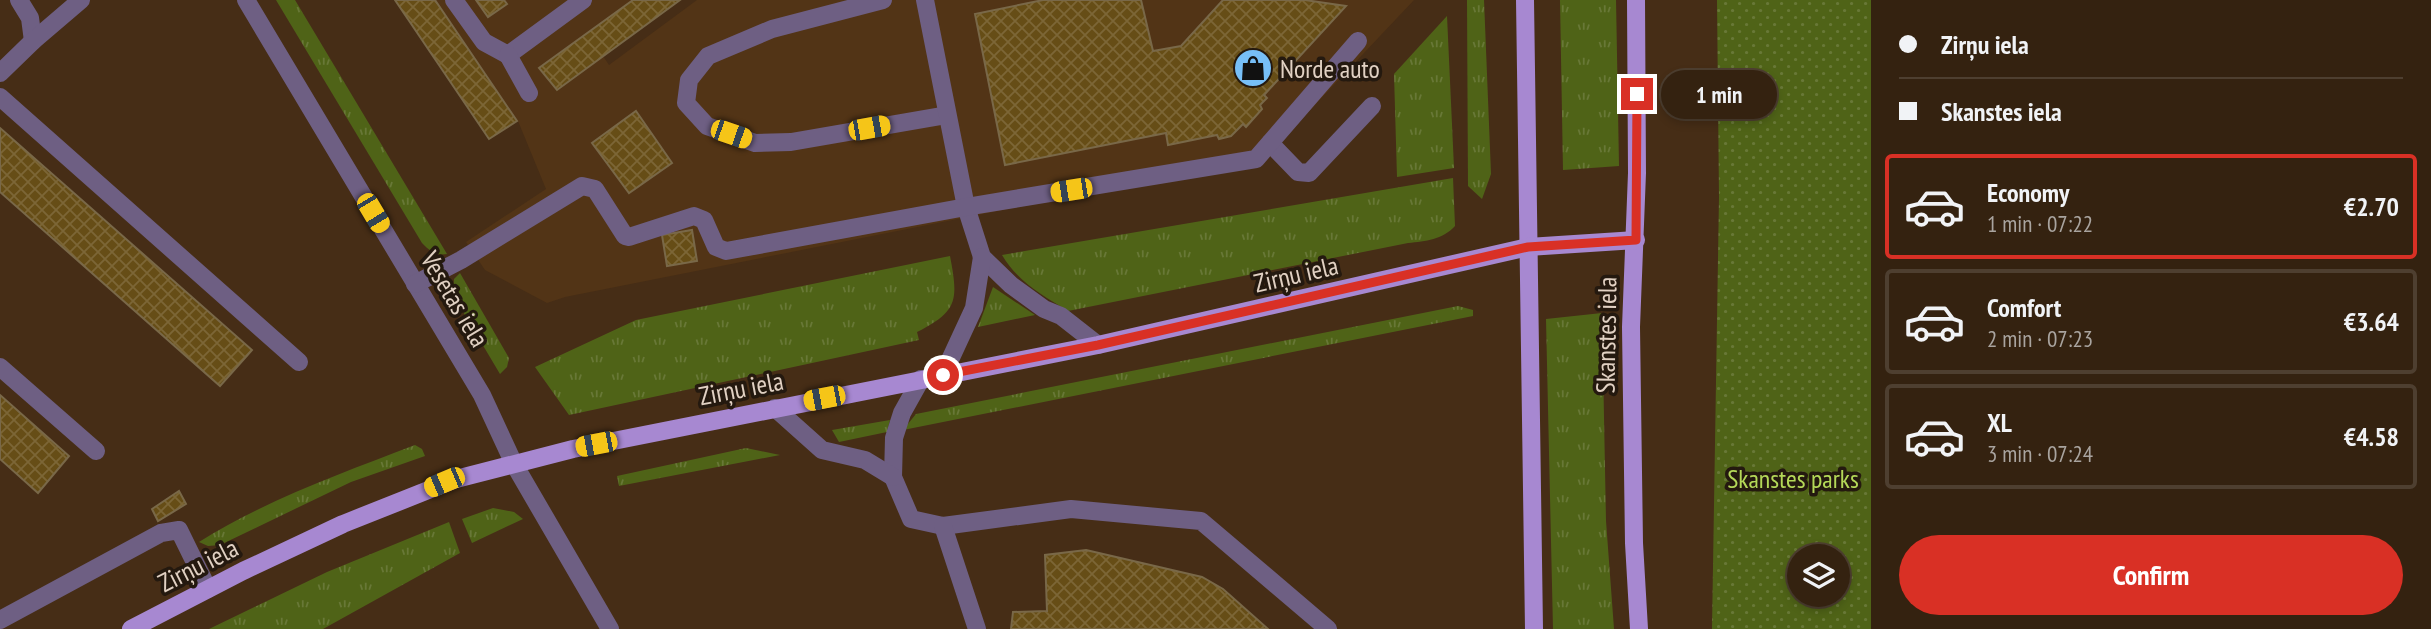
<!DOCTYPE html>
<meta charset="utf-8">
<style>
:root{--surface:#342210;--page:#3c2a19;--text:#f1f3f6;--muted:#a9a49f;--line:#4e3f30;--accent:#d93025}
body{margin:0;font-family:"PT Sans Narrow",sans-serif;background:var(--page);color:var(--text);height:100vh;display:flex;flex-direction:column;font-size:26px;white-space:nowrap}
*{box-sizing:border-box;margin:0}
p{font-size:23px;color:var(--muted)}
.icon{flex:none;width:38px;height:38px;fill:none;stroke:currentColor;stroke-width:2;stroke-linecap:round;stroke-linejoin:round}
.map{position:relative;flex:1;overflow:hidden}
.sheet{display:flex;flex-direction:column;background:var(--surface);width:560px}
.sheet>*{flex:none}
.guide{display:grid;align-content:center;height:154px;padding:0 28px;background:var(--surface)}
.tools{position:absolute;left:1787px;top:544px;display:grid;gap:14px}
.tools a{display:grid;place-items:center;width:63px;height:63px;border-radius:50%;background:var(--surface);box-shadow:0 4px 10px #0003,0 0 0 2px var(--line);font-size:35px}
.end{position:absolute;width:32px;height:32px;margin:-16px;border:9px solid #d93025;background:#fff;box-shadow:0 0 0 4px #fff}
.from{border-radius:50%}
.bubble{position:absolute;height:49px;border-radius:24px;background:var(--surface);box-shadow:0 4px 10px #0003,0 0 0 2px var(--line);font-size:23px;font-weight:700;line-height:49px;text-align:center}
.car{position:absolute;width:21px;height:42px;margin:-21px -10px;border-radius:9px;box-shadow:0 0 5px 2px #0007;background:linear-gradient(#f5c518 24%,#345 0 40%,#f5c518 0 76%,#345 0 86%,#f5c518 0)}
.guide b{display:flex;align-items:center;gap:24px;height:66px;font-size:26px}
.guide b+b{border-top:2px solid var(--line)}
.guide i{width:18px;height:18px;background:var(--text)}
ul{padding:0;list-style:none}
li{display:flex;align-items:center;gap:21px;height:105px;margin:0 14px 10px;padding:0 14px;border:4px solid var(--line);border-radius:7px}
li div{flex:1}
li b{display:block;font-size:26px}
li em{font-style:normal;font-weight:700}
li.selected{border-color:var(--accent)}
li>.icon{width:63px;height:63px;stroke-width:1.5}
.cta{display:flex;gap:14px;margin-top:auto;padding:14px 28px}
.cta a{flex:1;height:80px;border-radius:42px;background:var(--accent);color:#fff;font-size:28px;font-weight:700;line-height:80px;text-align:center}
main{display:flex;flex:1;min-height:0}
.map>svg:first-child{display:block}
.built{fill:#523416}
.grass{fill:url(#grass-tufts)}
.park{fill:url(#park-dots);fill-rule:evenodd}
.building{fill:url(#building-cross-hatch);stroke:#796848;stroke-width:2}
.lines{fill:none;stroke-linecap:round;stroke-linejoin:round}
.minor{stroke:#6e5f83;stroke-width:18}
.major{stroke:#a788d1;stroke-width:18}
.route{stroke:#d93025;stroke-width:9}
.labels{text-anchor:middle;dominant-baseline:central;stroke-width:7;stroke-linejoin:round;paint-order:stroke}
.poi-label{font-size:26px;fill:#e1d1c3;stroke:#24190f;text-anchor:start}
.street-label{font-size:26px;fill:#e1d1c3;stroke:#24190f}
.park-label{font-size:26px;fill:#b4d858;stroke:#24190f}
</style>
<main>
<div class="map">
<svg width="1871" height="629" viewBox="0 0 1871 629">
<defs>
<pattern id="grass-tufts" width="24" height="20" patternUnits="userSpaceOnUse" patternTransform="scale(1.75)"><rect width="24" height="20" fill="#4f6317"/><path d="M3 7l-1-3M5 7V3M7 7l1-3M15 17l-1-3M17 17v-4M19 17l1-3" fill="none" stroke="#687837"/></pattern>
<pattern id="park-dots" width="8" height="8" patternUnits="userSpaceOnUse" patternTransform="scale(1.75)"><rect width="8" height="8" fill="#4f6317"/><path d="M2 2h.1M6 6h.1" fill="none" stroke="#687837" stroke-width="1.8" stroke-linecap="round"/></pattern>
<pattern id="building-cross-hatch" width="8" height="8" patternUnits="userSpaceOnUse" patternTransform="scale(1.75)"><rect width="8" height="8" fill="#664d16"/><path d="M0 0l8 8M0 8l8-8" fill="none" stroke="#7c6636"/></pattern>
</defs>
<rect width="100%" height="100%" fill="#462d16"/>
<polygon class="built" points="395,0 680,0 603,56 609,65 697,0 1414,0 1261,162 1013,208 565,297 547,303 485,270 466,242 546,189 518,121"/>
<g class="grass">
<path d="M276,0H295L447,254C435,256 430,251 422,243Z"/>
<polygon points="1467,0 1484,0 1491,174 1482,199 1468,186"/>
<polygon points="1560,0 1616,0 1619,166 1563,170"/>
<polygon points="1447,16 1454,168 1397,177 1394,74"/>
<path d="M1453,178L1455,226C1442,240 1426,241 1408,243L1068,311C1042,295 1018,282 1002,255Z"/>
<path d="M950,256C958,299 959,311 917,332L919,340L569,415L535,367L636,320Z"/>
<polygon points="460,273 509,358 507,367 500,374 453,295 454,279"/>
<polygon points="993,287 1035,315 978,327"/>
<polygon points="1458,306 1473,310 1473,316 903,430 916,414"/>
<polygon points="1602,313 1606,521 1614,629 1553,629 1546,319"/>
<polygon points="890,420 887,432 839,442 832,430"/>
<path d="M415,445L422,449L425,456L351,482L220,545L208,546L199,542C266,500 342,473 415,445Z"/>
<polygon points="746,448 780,455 619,486 617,476"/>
<polygon points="493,508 514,512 523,519 472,543 462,519"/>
<polygon points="449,522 460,553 323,629 209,629 327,572"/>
</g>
<path class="park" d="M1717,0H1871V629H1712L1719,197ZM1799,556H1838V595H1799Z"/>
<g class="building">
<polygon points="395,0 435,0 517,121 489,139"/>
<polygon points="476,0 504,0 507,4 488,17"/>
<polygon points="633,0 680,0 557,90 539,68"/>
<polygon points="1043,0 1141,0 1153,51 1181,46 1223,0 1305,0 1346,6 1264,95 1267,98 1260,105 1262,109 1246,127 1243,124 1231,136 1219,139 1217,135 1168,145 1166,133 1005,165 975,14"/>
<polygon points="636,111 672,163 629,193 592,143"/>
<polygon points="0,128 252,350 220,386 0,192"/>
<polygon points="692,230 697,261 667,266 662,235"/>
<polygon points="0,395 69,456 38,493 0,459"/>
<polygon points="179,491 186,504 158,521 152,509"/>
<polygon points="1086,550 1202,577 1223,589 1268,629 1011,629 1013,612 1047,611 1045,555"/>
</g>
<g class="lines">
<g class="minor">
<polyline points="19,0 30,18 33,41"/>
<polyline points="246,0 482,395 514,464 610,629"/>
<polyline points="454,0 484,42 508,55 583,0"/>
<polyline points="883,0 772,29 708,56 689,80 686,103 707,126 755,143 791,142 947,115"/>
<polyline points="925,0 966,207 982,257 1011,285 1044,309 1061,316 1098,345"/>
<polyline points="508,55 529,93"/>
<polyline points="0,73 33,41 81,0"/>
<polyline points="0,97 299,362"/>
<polyline points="1270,143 1298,172 1309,173 1372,106"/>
<polyline points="415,284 461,260 582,186 595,189 625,236 629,237 694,216 704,220 716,247 726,251 966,207 1256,159 1358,41"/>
<polyline points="0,367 96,451"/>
<polyline points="943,375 974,308 982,257"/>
<polyline points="921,379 902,413 894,438 893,477 911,519 943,526 1071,509 1201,521 1328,629"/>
<polyline points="775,408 822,450 865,460 893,477"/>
<polyline points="943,526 977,629"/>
<polyline points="0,620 161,533 179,530 208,589"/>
</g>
<g class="major">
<polyline points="1525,0 1534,629"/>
<polyline points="1636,0 1637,173 1631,327 1634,543 1639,629"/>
<polyline points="131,629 243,571 343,524 456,479 573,449 1098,345 1528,247 1636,240"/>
</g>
</g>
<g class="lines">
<polyline class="route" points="943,375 1098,345 1528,247 1636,240 1637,94"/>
</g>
<defs>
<symbol id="shop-disc" viewBox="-11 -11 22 22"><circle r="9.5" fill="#77bff7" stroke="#24190f"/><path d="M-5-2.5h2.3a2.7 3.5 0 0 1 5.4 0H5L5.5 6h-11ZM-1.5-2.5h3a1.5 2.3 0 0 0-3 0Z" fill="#111"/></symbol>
</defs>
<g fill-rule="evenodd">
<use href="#shop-disc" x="1231" y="46" width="44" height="44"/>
</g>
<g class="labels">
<g class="poi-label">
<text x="1280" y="68">Norde auto</text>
</g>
<g class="street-label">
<text transform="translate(1296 274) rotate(-13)">Zirņu iela</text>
<text transform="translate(455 299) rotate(59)">Vesetas iela</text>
<text transform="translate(1606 335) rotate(-89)">Skanstes iela</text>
<text transform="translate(741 388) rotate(-11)">Zirņu iela</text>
<text transform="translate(198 565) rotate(-27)">Zirņu iela</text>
</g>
<g class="park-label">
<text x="1793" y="478">Skanstes parks</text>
</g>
</g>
</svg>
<div class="tools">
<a><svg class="icon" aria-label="layers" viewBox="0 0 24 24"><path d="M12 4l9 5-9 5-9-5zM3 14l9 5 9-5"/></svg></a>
</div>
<i class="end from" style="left:943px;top:375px"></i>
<i class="end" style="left:1637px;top:94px"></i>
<div class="bubble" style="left:1661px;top:70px;width:116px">1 min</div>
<i class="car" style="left:869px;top:128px;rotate:80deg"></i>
<i class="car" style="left:731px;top:134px;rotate:109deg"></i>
<i class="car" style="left:1071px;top:190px;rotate:261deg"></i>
<i class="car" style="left:373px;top:213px;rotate:149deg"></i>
<i class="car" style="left:824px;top:398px;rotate:259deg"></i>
<i class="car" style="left:596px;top:444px;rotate:259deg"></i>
<i class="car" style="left:444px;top:482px;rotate:247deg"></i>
</div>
<section class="sheet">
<div class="guide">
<b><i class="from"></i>Zirņu iela</b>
<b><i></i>Skanstes iela</b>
</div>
<ul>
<li class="selected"><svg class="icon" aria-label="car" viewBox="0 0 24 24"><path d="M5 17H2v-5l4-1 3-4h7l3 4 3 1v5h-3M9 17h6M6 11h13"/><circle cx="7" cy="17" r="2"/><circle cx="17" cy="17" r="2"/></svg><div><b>Economy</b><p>1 min · 07:22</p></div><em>€2.70</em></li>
<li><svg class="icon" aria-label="car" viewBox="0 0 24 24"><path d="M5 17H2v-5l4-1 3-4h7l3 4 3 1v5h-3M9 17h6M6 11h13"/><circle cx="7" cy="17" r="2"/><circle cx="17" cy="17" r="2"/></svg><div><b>Comfort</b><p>2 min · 07:23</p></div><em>€3.64</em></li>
<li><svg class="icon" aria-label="car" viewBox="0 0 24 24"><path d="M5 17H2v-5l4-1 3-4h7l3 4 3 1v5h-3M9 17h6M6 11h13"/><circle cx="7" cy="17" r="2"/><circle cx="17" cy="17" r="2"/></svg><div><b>XL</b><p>3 min · 07:24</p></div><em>€4.58</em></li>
</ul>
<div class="cta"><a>Confirm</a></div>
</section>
</main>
